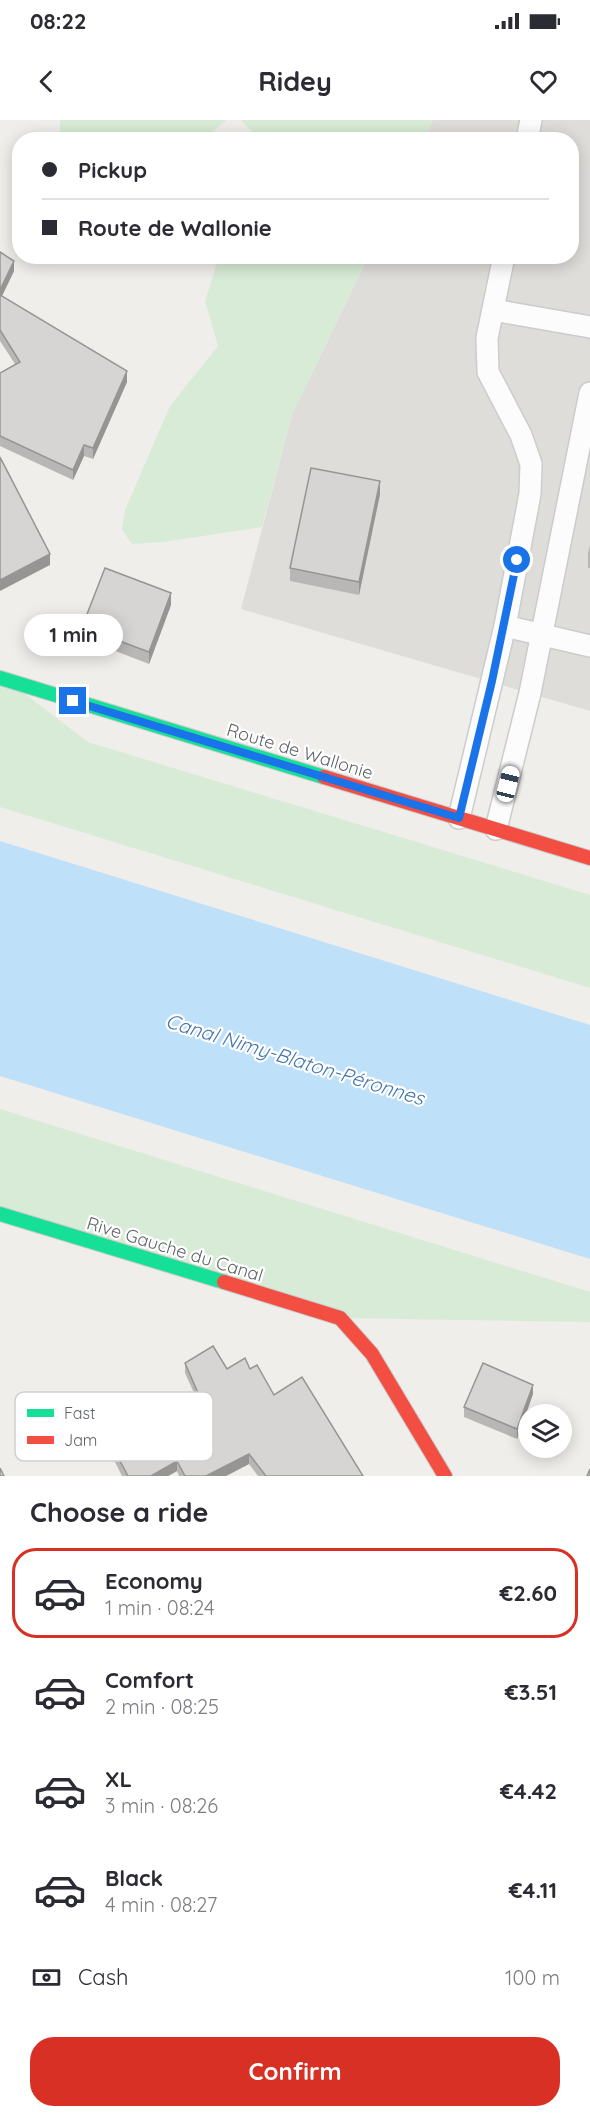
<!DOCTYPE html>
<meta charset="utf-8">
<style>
:root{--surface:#fff;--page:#f2f2f3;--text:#2b2b33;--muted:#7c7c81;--line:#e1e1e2;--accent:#d93025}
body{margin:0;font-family:Quicksand,sans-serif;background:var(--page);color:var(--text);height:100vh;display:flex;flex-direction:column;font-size:22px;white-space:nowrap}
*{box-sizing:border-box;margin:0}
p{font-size:20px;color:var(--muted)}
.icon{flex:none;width:33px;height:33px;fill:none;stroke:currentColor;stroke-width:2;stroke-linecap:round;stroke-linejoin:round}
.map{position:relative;height:1356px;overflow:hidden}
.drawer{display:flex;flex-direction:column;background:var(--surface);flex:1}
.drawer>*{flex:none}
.top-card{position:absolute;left:12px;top:12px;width:567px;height:132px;border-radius:24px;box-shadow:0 3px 15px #0003;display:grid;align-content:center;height:132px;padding:0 30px;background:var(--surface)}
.buttons{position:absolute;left:518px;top:1284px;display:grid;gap:12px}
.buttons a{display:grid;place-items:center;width:54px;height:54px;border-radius:50%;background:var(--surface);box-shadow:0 3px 15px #0003;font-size:30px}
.end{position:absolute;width:27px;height:27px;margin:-14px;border:8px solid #1a73e8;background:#fff;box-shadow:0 0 0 3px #fff}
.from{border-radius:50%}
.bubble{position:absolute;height:42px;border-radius:21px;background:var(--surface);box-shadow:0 3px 15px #0003;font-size:20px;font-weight:800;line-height:42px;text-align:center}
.car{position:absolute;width:18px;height:36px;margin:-18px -9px;border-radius:8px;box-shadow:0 0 4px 2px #0007;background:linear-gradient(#fff 24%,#345 0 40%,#fff 0 76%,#345 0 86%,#fff 0)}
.top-card b{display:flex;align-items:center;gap:21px;height:57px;font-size:22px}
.top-card b+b{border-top:2px solid var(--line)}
.top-card i{width:15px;height:15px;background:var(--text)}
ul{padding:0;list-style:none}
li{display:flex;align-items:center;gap:18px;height:90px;margin:0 12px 9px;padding:0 18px;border:3px solid transparent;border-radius:24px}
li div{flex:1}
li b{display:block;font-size:22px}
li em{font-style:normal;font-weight:800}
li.selected{border-color:var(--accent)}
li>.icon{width:54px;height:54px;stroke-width:1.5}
h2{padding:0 30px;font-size:27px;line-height:72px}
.pay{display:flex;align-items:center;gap:15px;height:66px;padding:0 30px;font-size:22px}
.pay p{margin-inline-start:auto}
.cta{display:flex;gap:12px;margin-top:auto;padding:12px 30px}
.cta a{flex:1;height:69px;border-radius:24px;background:var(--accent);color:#fff;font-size:24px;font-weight:800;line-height:69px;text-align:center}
.status{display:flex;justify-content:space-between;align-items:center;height:42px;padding:0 30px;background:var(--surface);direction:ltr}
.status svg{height:16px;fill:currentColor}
header{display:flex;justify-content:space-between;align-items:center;height:78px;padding:0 30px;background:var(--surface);font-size:27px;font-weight:800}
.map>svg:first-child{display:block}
.industrial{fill:#dfddda}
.green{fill:#d8ebd6}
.water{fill:#bfe0f9}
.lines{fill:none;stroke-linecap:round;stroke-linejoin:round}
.lane-casing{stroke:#cbcccc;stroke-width:24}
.fast-casing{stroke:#cacacb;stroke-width:16}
.jam-casing{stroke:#cacacb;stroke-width:16}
.lane{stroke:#fdfcfc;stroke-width:21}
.fast{stroke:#16e098;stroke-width:14}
.jam{stroke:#f24e42;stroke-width:14}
.wall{fill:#b8b7b5}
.shaded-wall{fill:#969594}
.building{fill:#d6d5d3;stroke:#969594;stroke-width:1.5}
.route{stroke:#1a73e8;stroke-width:8}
.labels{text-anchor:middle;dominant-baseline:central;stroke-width:4.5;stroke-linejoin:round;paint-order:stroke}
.street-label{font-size:18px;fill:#5f6368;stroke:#fff}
.water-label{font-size:20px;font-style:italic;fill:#4174aa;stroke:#fff}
.key{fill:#fff;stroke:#cfd0d2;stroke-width:1.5}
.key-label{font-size:16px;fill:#5f6368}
</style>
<div class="status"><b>08:22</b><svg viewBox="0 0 49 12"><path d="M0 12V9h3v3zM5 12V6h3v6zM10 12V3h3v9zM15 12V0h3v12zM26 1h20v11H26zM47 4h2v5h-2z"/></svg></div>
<header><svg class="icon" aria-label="back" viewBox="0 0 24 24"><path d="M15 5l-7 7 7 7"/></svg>Ridey<svg class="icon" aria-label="heart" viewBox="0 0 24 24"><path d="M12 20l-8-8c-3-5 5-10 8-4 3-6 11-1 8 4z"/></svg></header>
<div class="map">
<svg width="590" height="1356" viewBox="0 0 590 1356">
<rect width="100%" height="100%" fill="#efeeea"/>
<polygon class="industrial" points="433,0 590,0 590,591 241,489 292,295 368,137 572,136 572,20 424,19"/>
<g class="green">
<polygon points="60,0 226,0 205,19 60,20"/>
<polygon points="241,0 433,0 424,19 260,20"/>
<polygon points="219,137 368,137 292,295 262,407 163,422 132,424 122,410 125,390 170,286 218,226 205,181"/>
<polygon points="0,558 8,561 88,622 590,775 590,868 0,687"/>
<polygon points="0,989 590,1172 590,1202 340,1198 0,1094"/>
</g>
<polygon class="water" points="0,721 590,905 590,1139 0,956"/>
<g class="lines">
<defs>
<g id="lane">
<polyline points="527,20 531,0"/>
<polyline points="493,190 590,207"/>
<polyline points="505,506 590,526"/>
<polyline points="459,698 505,506 530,374 531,344 521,315 488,252 487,218 504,136"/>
<polyline points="496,709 530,573 590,273"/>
</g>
<g id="fast">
<polyline points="0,558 324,657"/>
<polyline points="0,1094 224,1162"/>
</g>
<g id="jam">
<polyline points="324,657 590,738"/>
<polyline points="224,1162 340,1198 372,1234 445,1356"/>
</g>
</defs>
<use href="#lane" class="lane-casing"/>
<use href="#fast" class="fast-casing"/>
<use href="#jam" class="jam-casing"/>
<use href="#lane" class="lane"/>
<use href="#fast" class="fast"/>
<use href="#jam" class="jam"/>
</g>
<g class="wall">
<polygon points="0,132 14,151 2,176 127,262 93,339 84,336 73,360 0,326 0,253 15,244 0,221"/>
<polygon points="380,374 359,475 290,461 290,448"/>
<polygon points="590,425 590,448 588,448 588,433"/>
<polygon points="171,485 149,544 82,518 82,507"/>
<polygon points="185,1243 227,1249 250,1249 274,1275 363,1356 258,1356 249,1344 226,1356 179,1356 177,1351 168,1356 122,1356 109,1330 109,1320 195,1275 185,1253"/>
<polygon points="533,1274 517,1319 464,1297 464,1287"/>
</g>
<g class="shaded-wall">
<polygon points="14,141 14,151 0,180 0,170"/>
<polygon points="127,251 127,262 93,339 93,328"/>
<polygon points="84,325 84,336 73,360 73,350"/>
<polygon points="380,361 380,374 359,475 359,462"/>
<polygon points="50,434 50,445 0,471 0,460"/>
<polygon points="171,473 171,485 149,544 149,532"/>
<polygon points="533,1265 533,1274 517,1319 517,1309"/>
<polygon points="249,1334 249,1344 226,1356 206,1356"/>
<polygon points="177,1341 177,1351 168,1356 151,1356"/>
</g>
<g class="building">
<polygon points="0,132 14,141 0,170"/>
<polygon points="0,175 127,251 93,328 84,325 73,350 0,316 0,253 20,242 0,210"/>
<polygon points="0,337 50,434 0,460"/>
<polygon points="311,348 380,361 359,462 290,448"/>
<polygon points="105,448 171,473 149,532 82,507"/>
<polygon points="213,1226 227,1249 245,1238 250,1249 257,1245 274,1275 302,1257 363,1356 266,1356 249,1334 206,1356 185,1356 177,1341 151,1356 128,1356 109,1320 198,1273 185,1243"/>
<polygon points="483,1243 533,1265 517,1309 464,1287"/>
<polygon points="0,1348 4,1356 0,1356"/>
<polygon points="590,1349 590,1356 587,1356"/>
</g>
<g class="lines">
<polyline class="route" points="73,581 459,698 492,561 517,440"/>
</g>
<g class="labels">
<g class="street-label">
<text transform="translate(300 631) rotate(17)">Route de Wallonie</text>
<text transform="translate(175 1129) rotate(17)">Rive Gauche du Canal</text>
</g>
<g class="water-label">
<text transform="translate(295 939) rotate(17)">Canal Nimy-Blaton-Péronnes</text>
</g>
</g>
<rect x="15" y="1272" width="198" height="69" rx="9" class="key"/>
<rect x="27" y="1289" width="27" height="8" fill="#16e098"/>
<rect x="27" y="1316" width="27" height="8" fill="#f24e42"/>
<g class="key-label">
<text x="64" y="1299">Fast</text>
<text x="64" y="1326">Jam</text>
</g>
</svg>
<div class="buttons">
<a><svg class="icon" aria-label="layers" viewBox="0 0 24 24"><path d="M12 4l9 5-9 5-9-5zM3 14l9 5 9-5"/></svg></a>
</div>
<i class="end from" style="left:517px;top:440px"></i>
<i class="end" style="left:73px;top:581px"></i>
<div class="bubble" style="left:24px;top:494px;width:99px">1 min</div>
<i class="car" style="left:508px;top:664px;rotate:14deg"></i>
<div class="top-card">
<b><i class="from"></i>Pickup</b>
<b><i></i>Route de Wallonie</b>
</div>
</div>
<section class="drawer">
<h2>Choose a ride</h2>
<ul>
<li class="selected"><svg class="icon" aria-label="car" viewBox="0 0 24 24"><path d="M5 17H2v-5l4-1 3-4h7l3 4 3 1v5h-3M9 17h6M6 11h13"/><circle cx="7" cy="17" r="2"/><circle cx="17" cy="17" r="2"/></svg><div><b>Economy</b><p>1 min · 08:24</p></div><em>€2.60</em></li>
<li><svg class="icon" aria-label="car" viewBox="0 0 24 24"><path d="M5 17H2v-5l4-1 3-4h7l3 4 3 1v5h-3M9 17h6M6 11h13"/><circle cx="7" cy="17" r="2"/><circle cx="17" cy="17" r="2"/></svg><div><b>Comfort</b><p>2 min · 08:25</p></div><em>€3.51</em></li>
<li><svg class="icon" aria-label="car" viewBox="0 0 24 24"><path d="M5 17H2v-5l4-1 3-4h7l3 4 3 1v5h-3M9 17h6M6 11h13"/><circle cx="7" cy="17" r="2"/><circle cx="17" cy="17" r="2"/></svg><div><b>XL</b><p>3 min · 08:26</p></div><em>€4.42</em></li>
<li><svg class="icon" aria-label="car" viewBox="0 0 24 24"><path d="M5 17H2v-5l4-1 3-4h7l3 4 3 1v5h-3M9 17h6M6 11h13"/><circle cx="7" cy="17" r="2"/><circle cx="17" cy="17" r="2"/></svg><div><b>Black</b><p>4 min · 08:27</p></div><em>€4.11</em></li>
</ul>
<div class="pay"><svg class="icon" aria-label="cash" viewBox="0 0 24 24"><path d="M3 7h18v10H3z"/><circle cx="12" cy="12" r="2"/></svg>Cash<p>100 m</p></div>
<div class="cta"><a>Confirm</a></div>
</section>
